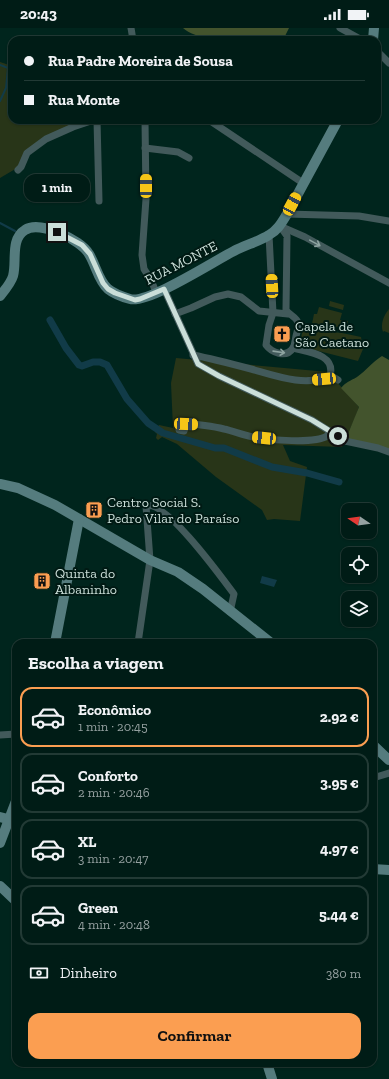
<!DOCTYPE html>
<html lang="pt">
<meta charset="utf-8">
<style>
:root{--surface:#001c16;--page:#0a251f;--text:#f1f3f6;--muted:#95a1a1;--line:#223a35;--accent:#fb9e51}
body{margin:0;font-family:"Zilla Slab",serif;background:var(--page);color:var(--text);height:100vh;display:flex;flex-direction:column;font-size:15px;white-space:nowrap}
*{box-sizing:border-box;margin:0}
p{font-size:13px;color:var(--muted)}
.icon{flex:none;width:22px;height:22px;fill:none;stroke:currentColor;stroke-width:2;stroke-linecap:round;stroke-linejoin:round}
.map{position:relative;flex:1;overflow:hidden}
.details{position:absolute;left:12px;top:611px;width:365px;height:428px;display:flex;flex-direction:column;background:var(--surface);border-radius:12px;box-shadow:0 1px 3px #0004,0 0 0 1px var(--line)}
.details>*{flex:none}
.top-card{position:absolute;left:8px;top:8px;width:373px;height:88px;border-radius:12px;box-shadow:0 1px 3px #0004,0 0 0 1px var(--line);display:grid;align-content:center;height:88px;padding:0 16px;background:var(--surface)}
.needle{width:26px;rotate:283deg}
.fabs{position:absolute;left:341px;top:475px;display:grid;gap:8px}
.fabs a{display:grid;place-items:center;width:36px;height:36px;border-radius:8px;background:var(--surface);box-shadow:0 1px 3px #0004,0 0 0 1px var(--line);font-size:20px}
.end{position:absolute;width:18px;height:18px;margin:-9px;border:5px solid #cbdfd9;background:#111;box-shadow:0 0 0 2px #111}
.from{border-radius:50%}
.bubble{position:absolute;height:28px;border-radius:12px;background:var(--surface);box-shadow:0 1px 3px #0004,0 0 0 1px var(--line);font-size:13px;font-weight:700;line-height:28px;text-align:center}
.car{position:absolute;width:12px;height:24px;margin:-12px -6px;border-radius:5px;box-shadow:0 0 3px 1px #0007;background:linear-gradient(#f5c518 24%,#345 0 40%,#f5c518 0 76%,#345 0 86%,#f5c518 0)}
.top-card b{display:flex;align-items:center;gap:14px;height:38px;font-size:15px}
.top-card b+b{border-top:1px solid var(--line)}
.top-card i{width:10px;height:10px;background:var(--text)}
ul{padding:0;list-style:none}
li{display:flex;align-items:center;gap:12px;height:60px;margin:0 8px 6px;padding:0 8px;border:2px solid var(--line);border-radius:12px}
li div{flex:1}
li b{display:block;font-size:15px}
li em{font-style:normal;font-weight:700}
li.on{border-color:var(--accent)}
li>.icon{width:36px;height:36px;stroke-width:1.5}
h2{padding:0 16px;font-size:18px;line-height:48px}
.pay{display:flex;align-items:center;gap:10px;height:44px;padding:0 16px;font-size:15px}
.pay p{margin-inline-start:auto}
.primary-button{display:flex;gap:8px;margin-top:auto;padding:8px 16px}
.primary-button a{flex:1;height:46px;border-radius:12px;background:var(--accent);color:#111;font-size:16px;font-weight:700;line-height:46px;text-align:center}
.status{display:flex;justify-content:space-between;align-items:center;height:28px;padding:0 20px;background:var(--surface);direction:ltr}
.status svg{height:11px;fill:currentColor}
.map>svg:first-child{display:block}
.green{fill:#283518}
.forest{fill:#43542d}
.water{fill:#113b48}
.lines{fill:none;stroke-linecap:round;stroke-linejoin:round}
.stream{stroke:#113b48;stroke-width:2}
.canal{stroke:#113b48;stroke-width:7}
.street{stroke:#425a5b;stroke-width:7}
.secondary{stroke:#557c7e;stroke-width:10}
.oneway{stroke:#8da3a0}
.route{stroke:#cbdfd9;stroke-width:5}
.labels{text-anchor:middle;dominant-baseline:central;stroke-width:4;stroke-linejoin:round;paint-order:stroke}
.street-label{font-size:14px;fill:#cbdfd9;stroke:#001a14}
.poi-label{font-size:14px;fill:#cbdfd9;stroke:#001a14;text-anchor:start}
</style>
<div class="status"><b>20:43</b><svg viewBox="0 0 49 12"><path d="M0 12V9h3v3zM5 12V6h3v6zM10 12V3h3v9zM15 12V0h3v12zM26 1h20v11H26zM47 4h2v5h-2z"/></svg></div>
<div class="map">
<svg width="389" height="1051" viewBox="0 0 389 1051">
<rect width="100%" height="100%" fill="#00251d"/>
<g class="green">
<polygon points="0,34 12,38 12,92 86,92 37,114 17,140 0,150"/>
<polygon points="330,273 344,277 343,282 329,278"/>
<polygon points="319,279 342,285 340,292 348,293 346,301 340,299 321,300 304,297 304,296 312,296 314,286 317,286"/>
<path d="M389,281V305L384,303L383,304C380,296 384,287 389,281Z"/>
<polygon points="303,301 342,305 361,309 363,321 358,333 299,318"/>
<polygon points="176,330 328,344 359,379 355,390 342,419 283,417 290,433 307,439 300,493 274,491 267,492 262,482 216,449 177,416 162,409 158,412 156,410 157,406 155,404 159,397 173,400 171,355"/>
</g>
<g class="forest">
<path d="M183,0H289L283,12C256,12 204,18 183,0Z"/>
<path d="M382,328L389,332V424L345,413L359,379L341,360C346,354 350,353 357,349C366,343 372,334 382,328Z"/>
</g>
<polygon class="water" points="262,548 277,552 274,559 260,555"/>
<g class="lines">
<g class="stream">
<polyline points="0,37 8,40 6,60 0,73"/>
<polyline points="0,195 15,203"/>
</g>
<polyline class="canal" points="50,292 66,320 79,337 82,338 93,334 100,334 107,337 127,371 148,395 163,405 215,420 224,420 272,439 307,445 339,454"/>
<g class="street">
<polyline points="131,0 133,12"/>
<polyline points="340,0 362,12"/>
<polyline points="377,23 389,35"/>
<polyline points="97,92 99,173"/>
<polyline points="145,92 146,171 142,227 144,241 151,252 156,264"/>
<polyline points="209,92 303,155"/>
<polyline points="145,120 178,124 189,130"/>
<polyline points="18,142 21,139 27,125 46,111 73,99 94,92"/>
<polyline points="287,186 359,188 389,193"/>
<polyline points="282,199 305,209 389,255"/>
<path d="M269,207L273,285L269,297L266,317C271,324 286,331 293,320C295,317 295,312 296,308C297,304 299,299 298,295C297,289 289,287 286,282L287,208L280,198"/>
<polyline points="164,261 198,336 219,348 312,392 345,413 378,420 389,424"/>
<polyline points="175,286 191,280 215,269 228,266 241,269 259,283 288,286"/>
<path d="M193,327C213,331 232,336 251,341C276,348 305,359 330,348C336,326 308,324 293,320"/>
<polyline points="330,347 338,352"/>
<path d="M186,396L184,403L179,402L178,395C194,396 209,397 224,401C234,403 244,408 254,409C269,412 315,416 327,408C327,408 330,403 331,403"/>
<path d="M138,615L150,532L146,478C165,471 222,550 234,566L230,584"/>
<polyline points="0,707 16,706"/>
<polyline points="373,750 389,745"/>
</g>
<g class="secondary">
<polyline points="373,12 374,0"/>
<path d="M0,268C5,262 11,255 13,248C17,234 10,211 25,202C40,192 81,212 89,226C96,237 98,252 108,261C113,265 123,269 130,271C148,276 214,233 234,223C245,217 258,214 269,207C278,202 282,194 287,186L338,92"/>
<polyline points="0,456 18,460 55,477 150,532 178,544 203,561 271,615"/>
<polyline points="55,615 79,491"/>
<polyline points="373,717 389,732"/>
<polyline points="0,789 16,793"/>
<polyline points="0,815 16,773"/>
<polyline points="373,841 389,842"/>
<polyline points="0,858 16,873"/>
<polyline points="267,1035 272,1051"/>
</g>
</g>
<defs><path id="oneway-shaft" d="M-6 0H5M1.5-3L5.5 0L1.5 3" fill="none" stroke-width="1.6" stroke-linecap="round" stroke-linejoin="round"/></defs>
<g class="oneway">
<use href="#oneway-shaft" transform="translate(315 215) rotate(29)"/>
<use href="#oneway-shaft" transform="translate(279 324) rotate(8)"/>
</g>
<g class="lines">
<polyline class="route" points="57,204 82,217 90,226 103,255 108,261 115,265 135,272 140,271 164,261 198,336 219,348 312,392 338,408"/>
</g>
<defs>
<symbol id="church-square" viewBox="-11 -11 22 22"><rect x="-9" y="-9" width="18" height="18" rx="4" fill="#fb9e51" stroke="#001a14"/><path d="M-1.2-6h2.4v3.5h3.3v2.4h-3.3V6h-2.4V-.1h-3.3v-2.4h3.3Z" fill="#111"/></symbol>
<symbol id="building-square" viewBox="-11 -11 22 22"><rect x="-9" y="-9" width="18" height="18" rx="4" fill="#fb9e51" stroke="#001a14"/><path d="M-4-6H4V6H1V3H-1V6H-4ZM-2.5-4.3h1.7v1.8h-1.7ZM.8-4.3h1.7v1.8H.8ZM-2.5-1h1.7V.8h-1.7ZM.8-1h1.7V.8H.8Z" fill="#111"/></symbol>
</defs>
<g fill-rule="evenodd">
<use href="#church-square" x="272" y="296" width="20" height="20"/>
<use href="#building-square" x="84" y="472" width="20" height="20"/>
<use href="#building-square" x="32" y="543" width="20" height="20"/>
</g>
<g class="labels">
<g class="street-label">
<text transform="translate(181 235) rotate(-27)">RUA MONTE</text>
</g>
<g class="poi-label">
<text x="295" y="298">Capela de<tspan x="295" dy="16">São Caetano</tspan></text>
<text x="107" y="474">Centro Social S.<tspan x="107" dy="16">Pedro Vilar do Paraíso</tspan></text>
<text x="55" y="545">Quinta do<tspan x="55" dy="16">Albaninho</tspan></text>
</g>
</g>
</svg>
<div class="fabs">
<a><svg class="needle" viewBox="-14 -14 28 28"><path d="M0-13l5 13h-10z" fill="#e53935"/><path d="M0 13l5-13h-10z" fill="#95a1a1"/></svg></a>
<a><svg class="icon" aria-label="locate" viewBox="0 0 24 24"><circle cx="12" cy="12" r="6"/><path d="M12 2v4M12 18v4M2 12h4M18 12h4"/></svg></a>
<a><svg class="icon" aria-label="layers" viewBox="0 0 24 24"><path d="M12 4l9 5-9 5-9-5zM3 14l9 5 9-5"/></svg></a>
</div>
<i class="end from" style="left:338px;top:408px"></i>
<i class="end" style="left:57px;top:204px"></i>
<div class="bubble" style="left:24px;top:146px;width:66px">1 min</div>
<i class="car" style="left:146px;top:158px;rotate:0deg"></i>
<i class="car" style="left:292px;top:176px;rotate:28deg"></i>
<i class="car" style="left:272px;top:258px;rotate:357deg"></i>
<i class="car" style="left:324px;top:351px;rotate:265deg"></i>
<i class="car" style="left:186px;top:396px;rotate:93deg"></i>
<i class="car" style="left:264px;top:410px;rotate:276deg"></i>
<div class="top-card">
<b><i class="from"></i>Rua Padre Moreira de Sousa</b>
<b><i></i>Rua Monte</b>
</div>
<section class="details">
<h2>Escolha a viagem</h2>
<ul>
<li class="on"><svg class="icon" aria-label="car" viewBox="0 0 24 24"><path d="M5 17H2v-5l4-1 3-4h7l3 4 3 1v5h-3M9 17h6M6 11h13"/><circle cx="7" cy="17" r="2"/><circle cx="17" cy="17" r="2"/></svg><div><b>Econômico</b><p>1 min · 20:45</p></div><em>2.92 €</em></li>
<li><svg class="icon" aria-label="car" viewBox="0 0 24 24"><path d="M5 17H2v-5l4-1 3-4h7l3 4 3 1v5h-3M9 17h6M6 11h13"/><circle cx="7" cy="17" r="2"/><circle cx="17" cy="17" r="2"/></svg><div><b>Conforto</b><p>2 min · 20:46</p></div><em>3.95 €</em></li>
<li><svg class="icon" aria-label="car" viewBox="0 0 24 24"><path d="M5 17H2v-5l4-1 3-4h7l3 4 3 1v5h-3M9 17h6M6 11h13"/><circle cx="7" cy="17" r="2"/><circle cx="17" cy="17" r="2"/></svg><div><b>XL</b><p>3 min · 20:47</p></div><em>4.97 €</em></li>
<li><svg class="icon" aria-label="car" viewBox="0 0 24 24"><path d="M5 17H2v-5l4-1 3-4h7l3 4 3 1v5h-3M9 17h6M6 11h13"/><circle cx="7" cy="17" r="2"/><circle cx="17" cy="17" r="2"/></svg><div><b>Green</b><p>4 min · 20:48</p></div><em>5.44 €</em></li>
</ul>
<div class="pay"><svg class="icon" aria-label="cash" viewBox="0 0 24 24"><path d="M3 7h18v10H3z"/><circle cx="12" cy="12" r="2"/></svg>Dinheiro<p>380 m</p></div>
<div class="primary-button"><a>Confirmar</a></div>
</section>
</div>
